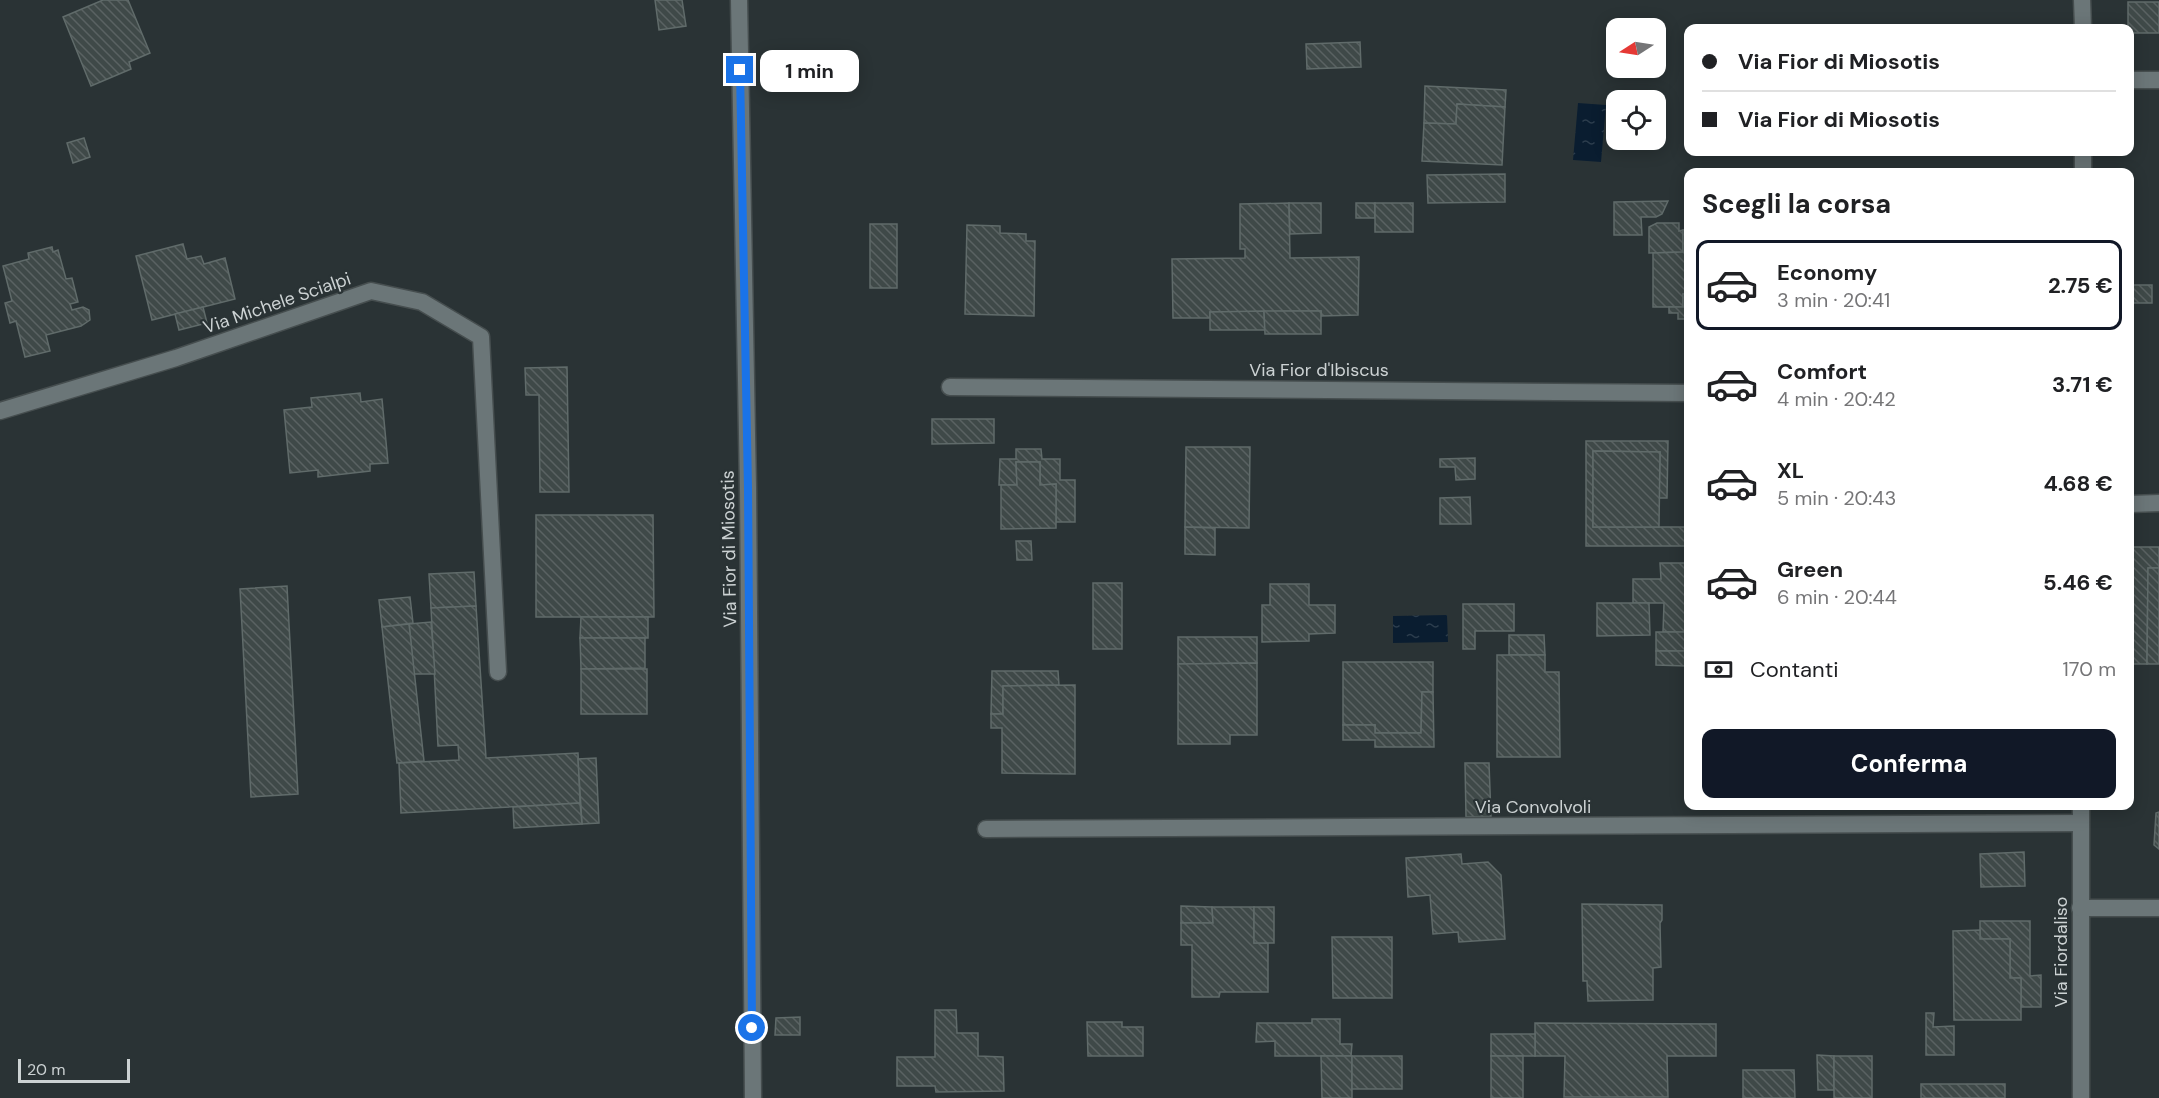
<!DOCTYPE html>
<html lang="it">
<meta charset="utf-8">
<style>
:root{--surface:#fff;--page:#f6f6f6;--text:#202124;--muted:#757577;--line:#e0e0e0;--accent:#111827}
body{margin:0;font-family:"DM Sans",sans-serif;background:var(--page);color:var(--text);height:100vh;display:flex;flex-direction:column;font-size:22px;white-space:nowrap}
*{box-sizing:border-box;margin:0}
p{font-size:20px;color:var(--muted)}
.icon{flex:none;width:33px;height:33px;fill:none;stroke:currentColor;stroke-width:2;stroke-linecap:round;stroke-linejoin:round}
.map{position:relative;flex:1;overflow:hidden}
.sheet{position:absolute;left:1684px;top:168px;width:450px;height:642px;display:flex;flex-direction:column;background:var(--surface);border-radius:12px;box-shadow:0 3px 15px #0003}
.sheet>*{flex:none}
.top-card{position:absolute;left:1684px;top:24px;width:450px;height:132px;border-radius:12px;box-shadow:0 3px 15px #0003;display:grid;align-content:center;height:132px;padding:0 18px;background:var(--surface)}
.needle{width:39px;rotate:258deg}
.tools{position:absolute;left:1606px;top:18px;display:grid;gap:12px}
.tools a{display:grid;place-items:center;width:60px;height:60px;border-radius:12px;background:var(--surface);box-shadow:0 3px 15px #0003;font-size:30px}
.scale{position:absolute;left:18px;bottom:15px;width:112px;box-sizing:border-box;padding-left:6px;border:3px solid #ccd2d3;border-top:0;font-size:16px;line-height:21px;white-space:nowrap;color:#ccd2d3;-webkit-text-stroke:4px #2a3335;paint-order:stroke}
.end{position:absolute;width:27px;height:27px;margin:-14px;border:8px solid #1a73e8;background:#fff;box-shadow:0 0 0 3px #fff}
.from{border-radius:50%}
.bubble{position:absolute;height:42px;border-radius:12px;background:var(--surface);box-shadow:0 3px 15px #0003;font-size:20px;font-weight:700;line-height:42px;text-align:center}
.top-card b{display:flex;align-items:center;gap:21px;height:57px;font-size:22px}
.top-card b+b{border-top:2px solid var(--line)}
.top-card i{width:15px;height:15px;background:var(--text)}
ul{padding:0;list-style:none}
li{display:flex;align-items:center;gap:18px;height:90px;margin:0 12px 9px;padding:0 6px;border:3px solid transparent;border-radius:12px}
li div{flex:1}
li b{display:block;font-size:22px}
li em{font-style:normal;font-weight:700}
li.on{border-color:var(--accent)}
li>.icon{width:54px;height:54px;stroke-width:1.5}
h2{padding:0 18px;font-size:27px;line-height:72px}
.pay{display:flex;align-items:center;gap:15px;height:66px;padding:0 18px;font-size:22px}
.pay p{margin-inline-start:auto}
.action{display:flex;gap:12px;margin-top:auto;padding:12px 18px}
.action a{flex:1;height:69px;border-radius:12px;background:var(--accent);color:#fff;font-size:24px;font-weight:700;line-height:69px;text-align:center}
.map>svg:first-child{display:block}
.water{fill:url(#water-ripples)}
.building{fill:url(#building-back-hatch);stroke:#606b6a;stroke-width:1.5}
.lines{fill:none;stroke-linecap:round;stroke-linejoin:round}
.minor-casing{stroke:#464e4f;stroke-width:19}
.minor{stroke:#6b7678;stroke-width:16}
.route{stroke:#1a73e8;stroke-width:8}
.labels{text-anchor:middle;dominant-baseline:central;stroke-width:4.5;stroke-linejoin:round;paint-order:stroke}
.street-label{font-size:18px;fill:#ccd2d3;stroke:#2a3335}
</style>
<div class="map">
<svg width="2159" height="1098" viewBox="0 0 2159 1098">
<defs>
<pattern id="water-ripples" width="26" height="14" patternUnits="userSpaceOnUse" patternTransform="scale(1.5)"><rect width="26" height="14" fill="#0a1d30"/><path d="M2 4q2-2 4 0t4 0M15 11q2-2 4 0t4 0" fill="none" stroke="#2c3d4d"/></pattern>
<pattern id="building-back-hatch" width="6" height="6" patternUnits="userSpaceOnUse" patternTransform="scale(1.5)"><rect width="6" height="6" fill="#3f4948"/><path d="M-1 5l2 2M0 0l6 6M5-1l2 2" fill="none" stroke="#5a6262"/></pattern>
</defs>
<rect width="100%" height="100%" fill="#2a3335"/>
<g class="water">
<polygon points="1578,103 1606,105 1601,162 1573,160"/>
<polygon points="1447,615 1448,642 1393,643 1393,616"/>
</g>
<g class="building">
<polygon points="103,0 128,0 150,53 129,62 131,69 91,86 63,17"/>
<polygon points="655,0 682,0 686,26 659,30"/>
<polygon points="2128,2 2159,2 2159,33 2130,33 2130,28 2128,28"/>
<polygon points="1360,42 1361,67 1307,69 1306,44"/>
<polygon points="1425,86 1506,90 1505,107 1457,104 1456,124 1424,123"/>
<polygon points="1457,104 1505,107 1502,165 1422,161 1424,123 1456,124"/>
<polygon points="1615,128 1617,128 1617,140 1643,140 1643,145 1616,147"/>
<polygon points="84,138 90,157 73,163 67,143"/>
<polygon points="1505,174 1505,202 1428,203 1427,175"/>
<polygon points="1668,201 1662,214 1656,217 1641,217 1642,235 1614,235 1614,202"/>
<polygon points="1289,203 1290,258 1359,257 1358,315 1321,316 1321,311 1210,312 1210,318 1173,318 1172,259 1245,258 1245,249 1240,249 1240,204"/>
<polygon points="1289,203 1321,203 1321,233 1290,234"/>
<rect x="1356" y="203" width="19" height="15"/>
<rect x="1375" y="203" width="38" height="29"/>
<polygon points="1657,223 1679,223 1679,231 1683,230 1683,252 1649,253 1649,227"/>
<rect x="870" y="224" width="27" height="64"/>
<polygon points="967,225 1000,226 1000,233 1026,234 1026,241 1035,241 1034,316 965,314"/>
<polygon points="1683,230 1689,230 1689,294 1683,294 1683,307 1653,307 1653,253 1683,252"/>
<polygon points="183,244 187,259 201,256 204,264 225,258 235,299 152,320 136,256"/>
<polygon points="52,247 53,252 58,250 66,279 72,278 78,302 70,304 72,310 83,307 89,310 90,320 81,326 46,335 50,351 25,357 16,321 10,323 5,303 12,301 3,266 29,259 28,253"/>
<polygon points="2130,285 2152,285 2152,303 2132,303 2132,327 2130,327"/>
<polygon points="1683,294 1689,294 1689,319 1678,319 1678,313 1669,313 1669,307 1683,307"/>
<polygon points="203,307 207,323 179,330 175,314"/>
<polygon points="1264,311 1265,330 1210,330 1210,312"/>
<polygon points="1264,311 1321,311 1321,334 1265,334"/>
<polygon points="567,367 569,492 540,492 539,395 526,395 525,368"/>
<polygon points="360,393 361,402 382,399 388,463 370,464 370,471 318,477 318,470 290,473 284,410 312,407 311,398"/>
<polygon points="932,419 994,419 994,443 932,444"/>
<polygon points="1586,441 1668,441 1667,498 1659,498 1660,452 1593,451 1593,527 1687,527 1687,546 1586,546"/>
<polygon points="1186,447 1250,447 1249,528 1185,527"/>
<polygon points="1016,449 1041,449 1042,459 1060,459 1060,480 1075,480 1075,522 1056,522 1056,484 1040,485 1040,462 1016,462 1017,485 999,485 1000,459 1016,459"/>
<polygon points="1593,451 1660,452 1659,527 1593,527"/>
<polygon points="1475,458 1475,479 1456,480 1455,467 1440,467 1440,459"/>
<polygon points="1016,462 1040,462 1040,485 1056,484 1056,528 1001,529 1001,485 1017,485"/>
<polygon points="1470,497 1471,524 1440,524 1440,498"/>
<polygon points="536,515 653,515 654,617 536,617"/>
<polygon points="1185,527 1215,528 1215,555 1185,554"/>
<polygon points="1016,541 1031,541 1032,560 1017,560"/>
<polygon points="2132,547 2159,547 2159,568 2148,568 2147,664 2130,664"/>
<polygon points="1660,563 1687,563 1686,632 1663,632 1664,603 1633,603 1633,579 1661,579"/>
<polygon points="2148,568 2159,568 2159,664 2147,664"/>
<polygon points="474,572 476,606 431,608 429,574"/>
<rect x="1093" y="583" width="29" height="66"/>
<polygon points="1270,584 1309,584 1309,605 1335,605 1335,633 1309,634 1309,641 1262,642 1262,605 1270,605"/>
<polygon points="287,586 298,794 251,797 240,589"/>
<polygon points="410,597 413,623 382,627 379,600"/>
<polygon points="1597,603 1649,603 1650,635 1597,636"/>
<polygon points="1463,604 1514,604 1514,631 1475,631 1475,649 1463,649"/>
<polygon points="476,606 486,758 578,753 580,803 401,813 399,763 459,760 458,745 438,746 431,608"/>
<polygon points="581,617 648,617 648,638 580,638"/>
<polygon points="431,622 435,674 414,674 409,624"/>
<polygon points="409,624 424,761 397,763 382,627"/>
<polygon points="1656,632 1686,632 1687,651 1656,651"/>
<polygon points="1509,635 1544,635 1545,655 1509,655"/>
<polygon points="1178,637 1257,637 1257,663 1178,664"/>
<polygon points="580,638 645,638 645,668 581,669"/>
<polygon points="1656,651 1687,651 1686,666 1656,665"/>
<polygon points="1497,655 1545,655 1545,672 1559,672 1560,757 1497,757"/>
<polygon points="1343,662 1433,662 1433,692 1422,692 1421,733 1375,733 1375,725 1343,725"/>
<polygon points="1257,663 1257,735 1230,735 1230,744 1178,744 1178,664"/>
<rect x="581" y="669" width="66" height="45"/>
<polygon points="992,671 1058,671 1059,685 1003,686 1003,714 991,714"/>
<polygon points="1075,685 1075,774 1002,773 1002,728 991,728 991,714 1003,714 1003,686"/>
<polygon points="1422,692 1433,692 1434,747 1375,747 1375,740 1343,740 1343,725 1375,725 1375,733 1421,733"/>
<polygon points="596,758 599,823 582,824 578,759"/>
<polygon points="1465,763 1489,763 1491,817 1466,817"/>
<polygon points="580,803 582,824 514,828 513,807"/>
<polygon points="2159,812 2159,849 2154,845 2156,813"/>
<polygon points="2024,852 2025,886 1981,887 1980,854"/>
<polygon points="1461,854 1462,864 1488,862 1501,875 1505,939 1459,942 1458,932 1433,934 1430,895 1408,897 1406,858"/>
<polygon points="1582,904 1662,905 1662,920 1660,923 1661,967 1653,968 1653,1000 1588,1001 1587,981 1583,981"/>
<polygon points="1181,906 1212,907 1213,923 1181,923"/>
<polygon points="1212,907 1254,907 1254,943 1268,943 1268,992 1220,992 1219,997 1192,997 1192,945 1181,945 1181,923 1213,923"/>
<rect x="1254" y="907" width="20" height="36"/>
<polygon points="1980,921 2030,921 2030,976 2041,975 2041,1007 2021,1007 2021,978 2010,978 2010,939 1980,939"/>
<polygon points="1980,930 1980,939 2010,939 2010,978 2021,978 2021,1020 1954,1020 1953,931"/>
<polygon points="1332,937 1392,937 1392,998 1333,998"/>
<polygon points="935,1010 956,1010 957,1033 978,1033 978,1056 1003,1057 1004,1091 936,1092 935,1086 897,1086 897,1057 935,1057"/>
<polygon points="1926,1013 1934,1013 1933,1027 1954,1026 1954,1055 1926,1055"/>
<polygon points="800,1017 800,1035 775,1035 776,1018"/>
<polygon points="1312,1019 1340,1019 1340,1044 1352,1044 1351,1056 1275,1056 1275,1041 1256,1042 1257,1023 1312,1023"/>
<polygon points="1087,1022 1122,1022 1122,1027 1143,1027 1143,1056 1088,1056"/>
<polygon points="1535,1023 1716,1024 1716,1056 1667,1056 1668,1097 1564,1097 1565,1056 1535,1056"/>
<rect x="1491" y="1034" width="44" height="22"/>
<polygon points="1817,1055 1834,1056 1834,1090 1818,1090"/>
<polygon points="1321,1056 1352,1056 1352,1098 1322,1098"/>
<rect x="1352" y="1056" width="50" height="33"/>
<rect x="1491" y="1056" width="32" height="42"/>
<rect x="1834" y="1056" width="38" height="42"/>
<polygon points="1743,1070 1794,1070 1795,1098 1743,1098"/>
<rect x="1921" y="1084" width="84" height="14"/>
</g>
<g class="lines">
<defs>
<g id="minor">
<polyline points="739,0 748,488 753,1098"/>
<polyline points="2082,0 2083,28"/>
<polyline points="2130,80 2159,80"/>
<polyline points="2083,172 2083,152"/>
<polyline points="950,387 1689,393"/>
<polyline points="0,411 176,358 371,291 422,302 481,337 498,672"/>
<polyline points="2130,504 2159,503"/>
<polyline points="2081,806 2081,1098"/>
<polyline points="986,829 2080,823"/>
<polyline points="2080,908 2159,908"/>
</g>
</defs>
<use href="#minor" class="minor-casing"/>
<use href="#minor" class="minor"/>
</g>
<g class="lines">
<polyline class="route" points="740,70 748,488 752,1028"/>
</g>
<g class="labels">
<g class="street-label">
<text transform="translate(277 303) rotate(-19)">Via Michele Scialpi</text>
<text x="1319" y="370">Via Fior d'Ibiscus</text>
<text transform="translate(729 549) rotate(-91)">Via Fior di Miosotis</text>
<text x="1533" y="807">Via Convolvoli</text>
<text transform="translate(2061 952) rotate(-90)">Via Fiordaliso</text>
</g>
</g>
</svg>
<div class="tools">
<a><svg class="needle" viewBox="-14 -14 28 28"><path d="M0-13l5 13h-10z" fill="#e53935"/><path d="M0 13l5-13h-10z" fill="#757577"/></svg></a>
<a><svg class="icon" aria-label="locate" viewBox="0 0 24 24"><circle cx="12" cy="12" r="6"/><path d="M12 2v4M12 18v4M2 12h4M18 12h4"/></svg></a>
</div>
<div class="scale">20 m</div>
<i class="end from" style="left:752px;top:1028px"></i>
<i class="end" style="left:740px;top:70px"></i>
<div class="bubble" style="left:760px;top:50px;width:99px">1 min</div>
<div class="top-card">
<b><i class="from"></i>Via Fior di Miosotis</b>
<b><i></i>Via Fior di Miosotis</b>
</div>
<section class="sheet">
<h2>Scegli la corsa</h2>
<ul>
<li class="on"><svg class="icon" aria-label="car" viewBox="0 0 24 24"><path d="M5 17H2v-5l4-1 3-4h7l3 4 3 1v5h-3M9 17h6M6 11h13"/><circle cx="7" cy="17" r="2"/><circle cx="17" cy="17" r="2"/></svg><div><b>Economy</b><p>3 min · 20:41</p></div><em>2.75 €</em></li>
<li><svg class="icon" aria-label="car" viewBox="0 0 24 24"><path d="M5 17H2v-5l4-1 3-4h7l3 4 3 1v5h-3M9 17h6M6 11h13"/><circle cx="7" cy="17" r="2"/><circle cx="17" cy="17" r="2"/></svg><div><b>Comfort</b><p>4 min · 20:42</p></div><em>3.71 €</em></li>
<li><svg class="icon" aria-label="car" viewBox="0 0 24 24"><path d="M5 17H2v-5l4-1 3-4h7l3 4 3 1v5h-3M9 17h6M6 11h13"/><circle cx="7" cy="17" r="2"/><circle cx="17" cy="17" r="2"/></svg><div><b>XL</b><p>5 min · 20:43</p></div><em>4.68 €</em></li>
<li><svg class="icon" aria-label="car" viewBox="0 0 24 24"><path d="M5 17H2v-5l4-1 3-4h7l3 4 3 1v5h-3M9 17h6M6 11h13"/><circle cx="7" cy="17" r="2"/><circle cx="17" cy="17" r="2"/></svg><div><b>Green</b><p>6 min · 20:44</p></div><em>5.46 €</em></li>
</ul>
<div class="pay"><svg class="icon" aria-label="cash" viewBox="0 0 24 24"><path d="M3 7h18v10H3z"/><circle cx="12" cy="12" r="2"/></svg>Contanti<p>170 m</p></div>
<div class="action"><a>Conferma</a></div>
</section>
</div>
